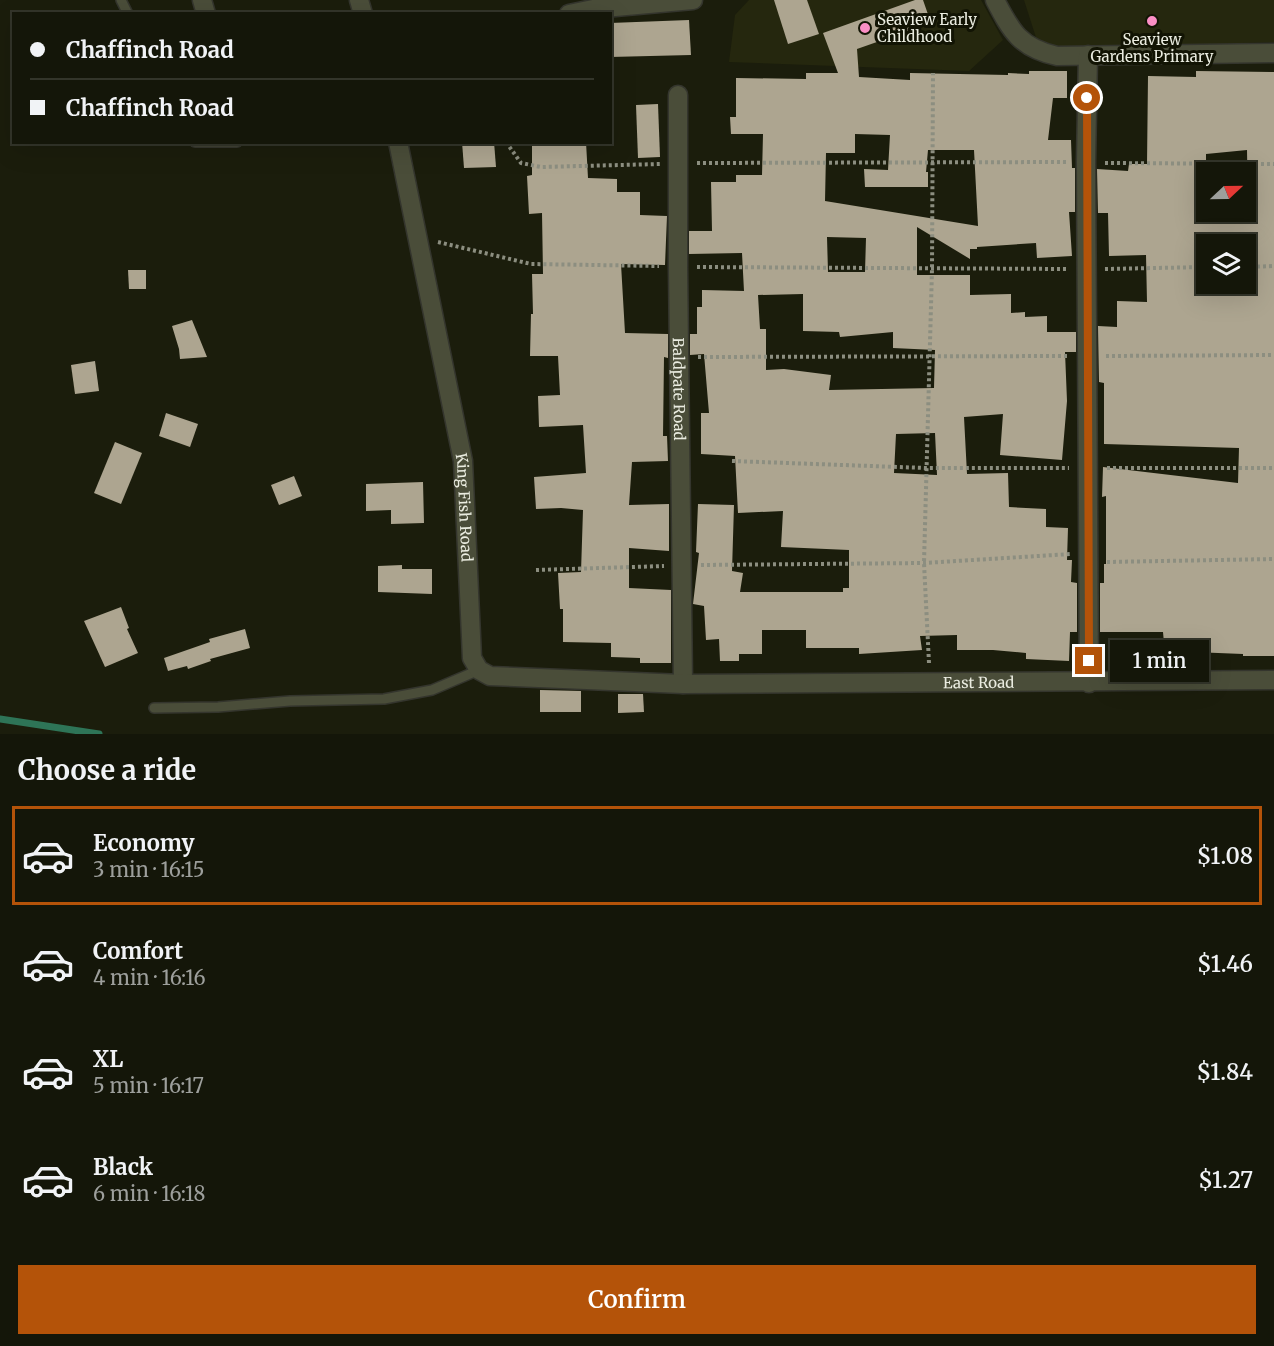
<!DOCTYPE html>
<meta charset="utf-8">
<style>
:root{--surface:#141609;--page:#1d1f12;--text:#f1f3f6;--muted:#9d9f9c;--line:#33352a;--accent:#b45309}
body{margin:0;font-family:Merriweather,serif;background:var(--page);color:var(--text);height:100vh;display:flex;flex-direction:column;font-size:22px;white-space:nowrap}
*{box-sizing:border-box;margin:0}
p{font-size:20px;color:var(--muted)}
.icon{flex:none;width:33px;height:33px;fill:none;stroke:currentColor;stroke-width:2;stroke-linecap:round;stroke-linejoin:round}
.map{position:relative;height:734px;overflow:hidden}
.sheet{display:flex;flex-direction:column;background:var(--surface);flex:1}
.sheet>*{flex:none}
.guide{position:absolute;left:12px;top:12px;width:600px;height:132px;border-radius:0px;box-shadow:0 6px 24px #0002,0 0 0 2px var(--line);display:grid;align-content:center;height:132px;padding:0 18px;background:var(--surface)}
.needle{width:39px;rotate:68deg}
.fabs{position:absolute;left:1196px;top:162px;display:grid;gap:12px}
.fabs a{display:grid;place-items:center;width:60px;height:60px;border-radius:0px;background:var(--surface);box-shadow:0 6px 24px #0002,0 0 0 2px var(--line);font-size:30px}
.end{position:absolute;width:27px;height:27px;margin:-14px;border:8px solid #b45309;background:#fff;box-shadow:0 0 0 3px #fff}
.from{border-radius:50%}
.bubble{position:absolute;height:42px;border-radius:0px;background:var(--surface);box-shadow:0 6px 24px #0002,0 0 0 2px var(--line);font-size:20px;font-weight:600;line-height:42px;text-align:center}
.guide b{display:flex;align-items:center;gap:21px;height:57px;font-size:22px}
.guide b+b{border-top:2px solid var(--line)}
.guide i{width:15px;height:15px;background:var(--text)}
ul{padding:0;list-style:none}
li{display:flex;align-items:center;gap:18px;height:99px;margin:0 12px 9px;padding:0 6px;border:3px solid transparent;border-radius:0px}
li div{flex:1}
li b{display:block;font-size:22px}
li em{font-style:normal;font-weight:600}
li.on{border-color:var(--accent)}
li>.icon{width:54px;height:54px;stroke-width:1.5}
h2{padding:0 18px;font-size:27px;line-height:72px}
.cta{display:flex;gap:12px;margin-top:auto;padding:12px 18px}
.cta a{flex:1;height:69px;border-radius:0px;background:var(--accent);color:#fff;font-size:24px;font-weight:600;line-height:69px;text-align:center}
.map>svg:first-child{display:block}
.built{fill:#25270e}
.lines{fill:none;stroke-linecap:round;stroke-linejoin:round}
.stream{stroke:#2e7457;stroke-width:7}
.building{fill:#ada590;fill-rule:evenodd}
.service-casing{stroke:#34352d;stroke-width:12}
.minor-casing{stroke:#34352d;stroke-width:21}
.path{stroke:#8c8e80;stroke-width:4;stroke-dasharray:3 3;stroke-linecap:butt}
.service{stroke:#4a4d39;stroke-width:9}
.minor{stroke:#4a4d39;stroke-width:18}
.route{stroke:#b45309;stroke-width:8}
.poi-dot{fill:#fb8fc5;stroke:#121404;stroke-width:2}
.labels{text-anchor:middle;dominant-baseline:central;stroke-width:6;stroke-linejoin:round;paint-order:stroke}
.poi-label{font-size:15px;fill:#eaece0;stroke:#121404;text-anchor:start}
.street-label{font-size:15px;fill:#eaece0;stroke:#121404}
</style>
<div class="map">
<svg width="1274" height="734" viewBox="0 0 1274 734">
<rect width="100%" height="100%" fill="#1b1d0c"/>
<g class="built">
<polygon points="749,0 981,0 1003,40 969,71 729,62 735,15"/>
<polygon points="1024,0 1274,0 1274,42 1040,50"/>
</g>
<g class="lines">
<polyline class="stream" points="0,719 99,734"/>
</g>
<g class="building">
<polygon points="774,0 807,0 819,34 788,44"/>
<path d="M915,0H923L931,23L857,49L859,77L910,80V73L1008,75V73L1029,74V71H1067V98H1053L1048,140H1071L1072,168H1075V212H1069L1072,256L1037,258L1036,243L977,247V249H970V259L917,227V275H970V295L1011,294V313L1025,312V317L1047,316V332H1076V352H1065L1067,401L1062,460L1000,455L1003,414L964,417L967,474L1008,473L1009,507L1046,509V527L1068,528L1067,560H1072L1071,582L1077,583V632H1070L1069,661L1026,659V653L993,650H957V635L920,636L922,650L859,654V648H806V630H762V654H739V661H720L719,639L706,640L704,606L693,604L699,553L696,552L698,504L734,505L732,571L743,573L740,592H843V588H849V550L781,547L783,511L738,513L735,456L701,454V413H709L704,354L690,355V334H697V307H702V290L744,291L742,253L689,254V231H712L711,182H736V175H762L763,134H731L730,117H736V78L806,79V73H838L823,33ZM855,134L890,135L888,170L864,169L865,187H928V172H926L928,150H974L978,226L825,201L826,153H855ZM827,237L866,238L865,272H828ZM803,294V331L839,332L840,337L893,332V348L935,350L934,388L829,390L831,375L784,369L766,370V329H760L758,295ZM935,433L937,475L894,473L896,434Z"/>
<polygon points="689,20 691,55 610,57 610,23"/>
<path d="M1196,71L1274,72V656H1243V654L1193,652L1194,641L1164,643L1163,632H1100V583H1104V564H1106V496L1102,497L1103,467L1238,483L1239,448L1104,444V383L1099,382L1098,326L1117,327V301L1147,302L1146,255L1109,256L1108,213H1098L1097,169L1128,171L1129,164H1147L1148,76L1196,77ZM1247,150L1248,213H1206V154ZM1206,244H1245V284H1206Z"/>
<polygon points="658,104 660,157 638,158 636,105"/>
<polygon points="462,142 494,142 496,167 464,168"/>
<polygon points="532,142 586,142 588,178 617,179 617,192 640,192 640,215 667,216 665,265 621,264 625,333 668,334 668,358 664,357 663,436 667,436 668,461 632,462 629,505 669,504 669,551 629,548 629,588 671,590 671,663 640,663 640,658 611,657 611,643 563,642 563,609 560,609 558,573 581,572 583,510 561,508 536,509 534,477 586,473 583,425 539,427 538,396 560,395 558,356 530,356 531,314 533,314 532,274 543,274 542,213 529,214 527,176 532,175"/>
<polygon points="128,270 146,270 146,289 129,289"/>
<polygon points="192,320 207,357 180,359 179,349 172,326"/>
<polygon points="95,361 99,391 75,394 71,365"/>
<polygon points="166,413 198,424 190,447 159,436"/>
<polygon points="115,442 142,453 121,504 94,493"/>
<polygon points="294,476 302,496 279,505 271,485"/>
<polygon points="423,482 424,523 391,524 391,510 366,511 366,484"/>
<polygon points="402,565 402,569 432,569 432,594 378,592 378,566"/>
<polygon points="121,607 129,628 127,629 138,653 105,667 84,621"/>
<polygon points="245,629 250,648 210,659 211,661 188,669 187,666 168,671 164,658 210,642 209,639"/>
<polygon points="540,690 581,691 581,712 540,712"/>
<polygon points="618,694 643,694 644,712 618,713"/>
</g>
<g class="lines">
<defs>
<g id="service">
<polyline points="121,0 128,14"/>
<polyline points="195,142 237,142"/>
<polyline points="154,708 218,707 290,701 384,699 432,690 479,670"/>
</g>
<g id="minor">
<polyline points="202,0 206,14"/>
<polyline points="359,0 363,14"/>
<path d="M995,0C1011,31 1020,48 1057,56L1274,53"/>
<polyline points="569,14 593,9 693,0"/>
<polyline points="1088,55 1086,162 1089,683"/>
<path id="s1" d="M678,95V267L683,684"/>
<path id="s2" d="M398,142L463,461L472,658L479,670L490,676L683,684L1274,680"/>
</g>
</defs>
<use href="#service" class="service-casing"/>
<use href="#minor" class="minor-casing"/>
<g class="path">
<polyline points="506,142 521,163 541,167 660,164"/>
<polyline points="697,163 1068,162"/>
<polyline points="1105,163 1274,164"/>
<polyline points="438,242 531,264 659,266"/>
<polyline points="697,267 1067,269"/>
<polyline points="1245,267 1274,266"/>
<polyline points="1105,269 1206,267"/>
<polyline points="1106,356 1274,355"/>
<polyline points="698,357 1068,356"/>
<polyline points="732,461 926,468 1069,468"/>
<polyline points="1107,468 1274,468"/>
<polyline points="1107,562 1274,559"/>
<polyline points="701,565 924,563 1071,554"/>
<polyline points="536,570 664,566"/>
<polyline points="929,663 924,563 932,269 933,73"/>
</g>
<use href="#service" class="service"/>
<use href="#minor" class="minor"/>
</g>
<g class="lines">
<polyline class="route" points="1087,98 1089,661"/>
</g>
<g class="poi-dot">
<circle cx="1152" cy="21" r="6"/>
<circle cx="865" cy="28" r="6"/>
</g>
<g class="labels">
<g class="poi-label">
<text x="877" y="19">Seaview Early<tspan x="877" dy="17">Childhood</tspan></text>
<text x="1152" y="39" text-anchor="middle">Seaview<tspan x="1152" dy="17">Gardens Primary</tspan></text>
</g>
<g class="street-label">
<text stroke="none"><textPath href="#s1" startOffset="294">Baldpate Road</textPath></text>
<text stroke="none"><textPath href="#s2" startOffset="372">King Fish Road</textPath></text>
<text stroke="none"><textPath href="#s2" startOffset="1038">East Road</textPath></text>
</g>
</g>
</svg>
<div class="fabs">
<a><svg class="needle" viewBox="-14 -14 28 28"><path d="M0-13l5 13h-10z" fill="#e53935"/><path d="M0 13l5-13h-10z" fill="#9d9f9c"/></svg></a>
<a><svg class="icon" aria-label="layers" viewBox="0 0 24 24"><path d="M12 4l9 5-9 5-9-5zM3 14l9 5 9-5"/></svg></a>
</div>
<i class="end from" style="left:1087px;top:98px"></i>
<i class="end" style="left:1089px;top:661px"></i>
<div class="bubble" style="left:1110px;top:640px;width:99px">1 min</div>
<div class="guide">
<b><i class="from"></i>Chaffinch Road</b>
<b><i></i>Chaffinch Road</b>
</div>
</div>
<section class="sheet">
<h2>Choose a ride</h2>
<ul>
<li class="on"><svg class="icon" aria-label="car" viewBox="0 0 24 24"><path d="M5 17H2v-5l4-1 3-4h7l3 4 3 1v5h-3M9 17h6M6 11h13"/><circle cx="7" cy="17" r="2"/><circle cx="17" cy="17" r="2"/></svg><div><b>Economy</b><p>3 min · 16:15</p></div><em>$1.08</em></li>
<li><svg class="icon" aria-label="car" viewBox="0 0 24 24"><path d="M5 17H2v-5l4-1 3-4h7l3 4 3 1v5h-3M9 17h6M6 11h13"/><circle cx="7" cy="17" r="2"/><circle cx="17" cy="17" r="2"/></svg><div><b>Comfort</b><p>4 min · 16:16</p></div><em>$1.46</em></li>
<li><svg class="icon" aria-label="car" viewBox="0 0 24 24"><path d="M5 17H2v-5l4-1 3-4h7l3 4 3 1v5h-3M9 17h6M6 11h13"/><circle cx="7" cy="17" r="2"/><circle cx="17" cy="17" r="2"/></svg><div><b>XL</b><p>5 min · 16:17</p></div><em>$1.84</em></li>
<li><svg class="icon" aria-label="car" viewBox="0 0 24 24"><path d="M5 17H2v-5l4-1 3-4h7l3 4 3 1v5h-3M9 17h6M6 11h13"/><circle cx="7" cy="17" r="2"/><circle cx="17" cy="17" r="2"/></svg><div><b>Black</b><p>6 min · 16:18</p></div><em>$1.27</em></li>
</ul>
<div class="cta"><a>Confirm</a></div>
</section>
